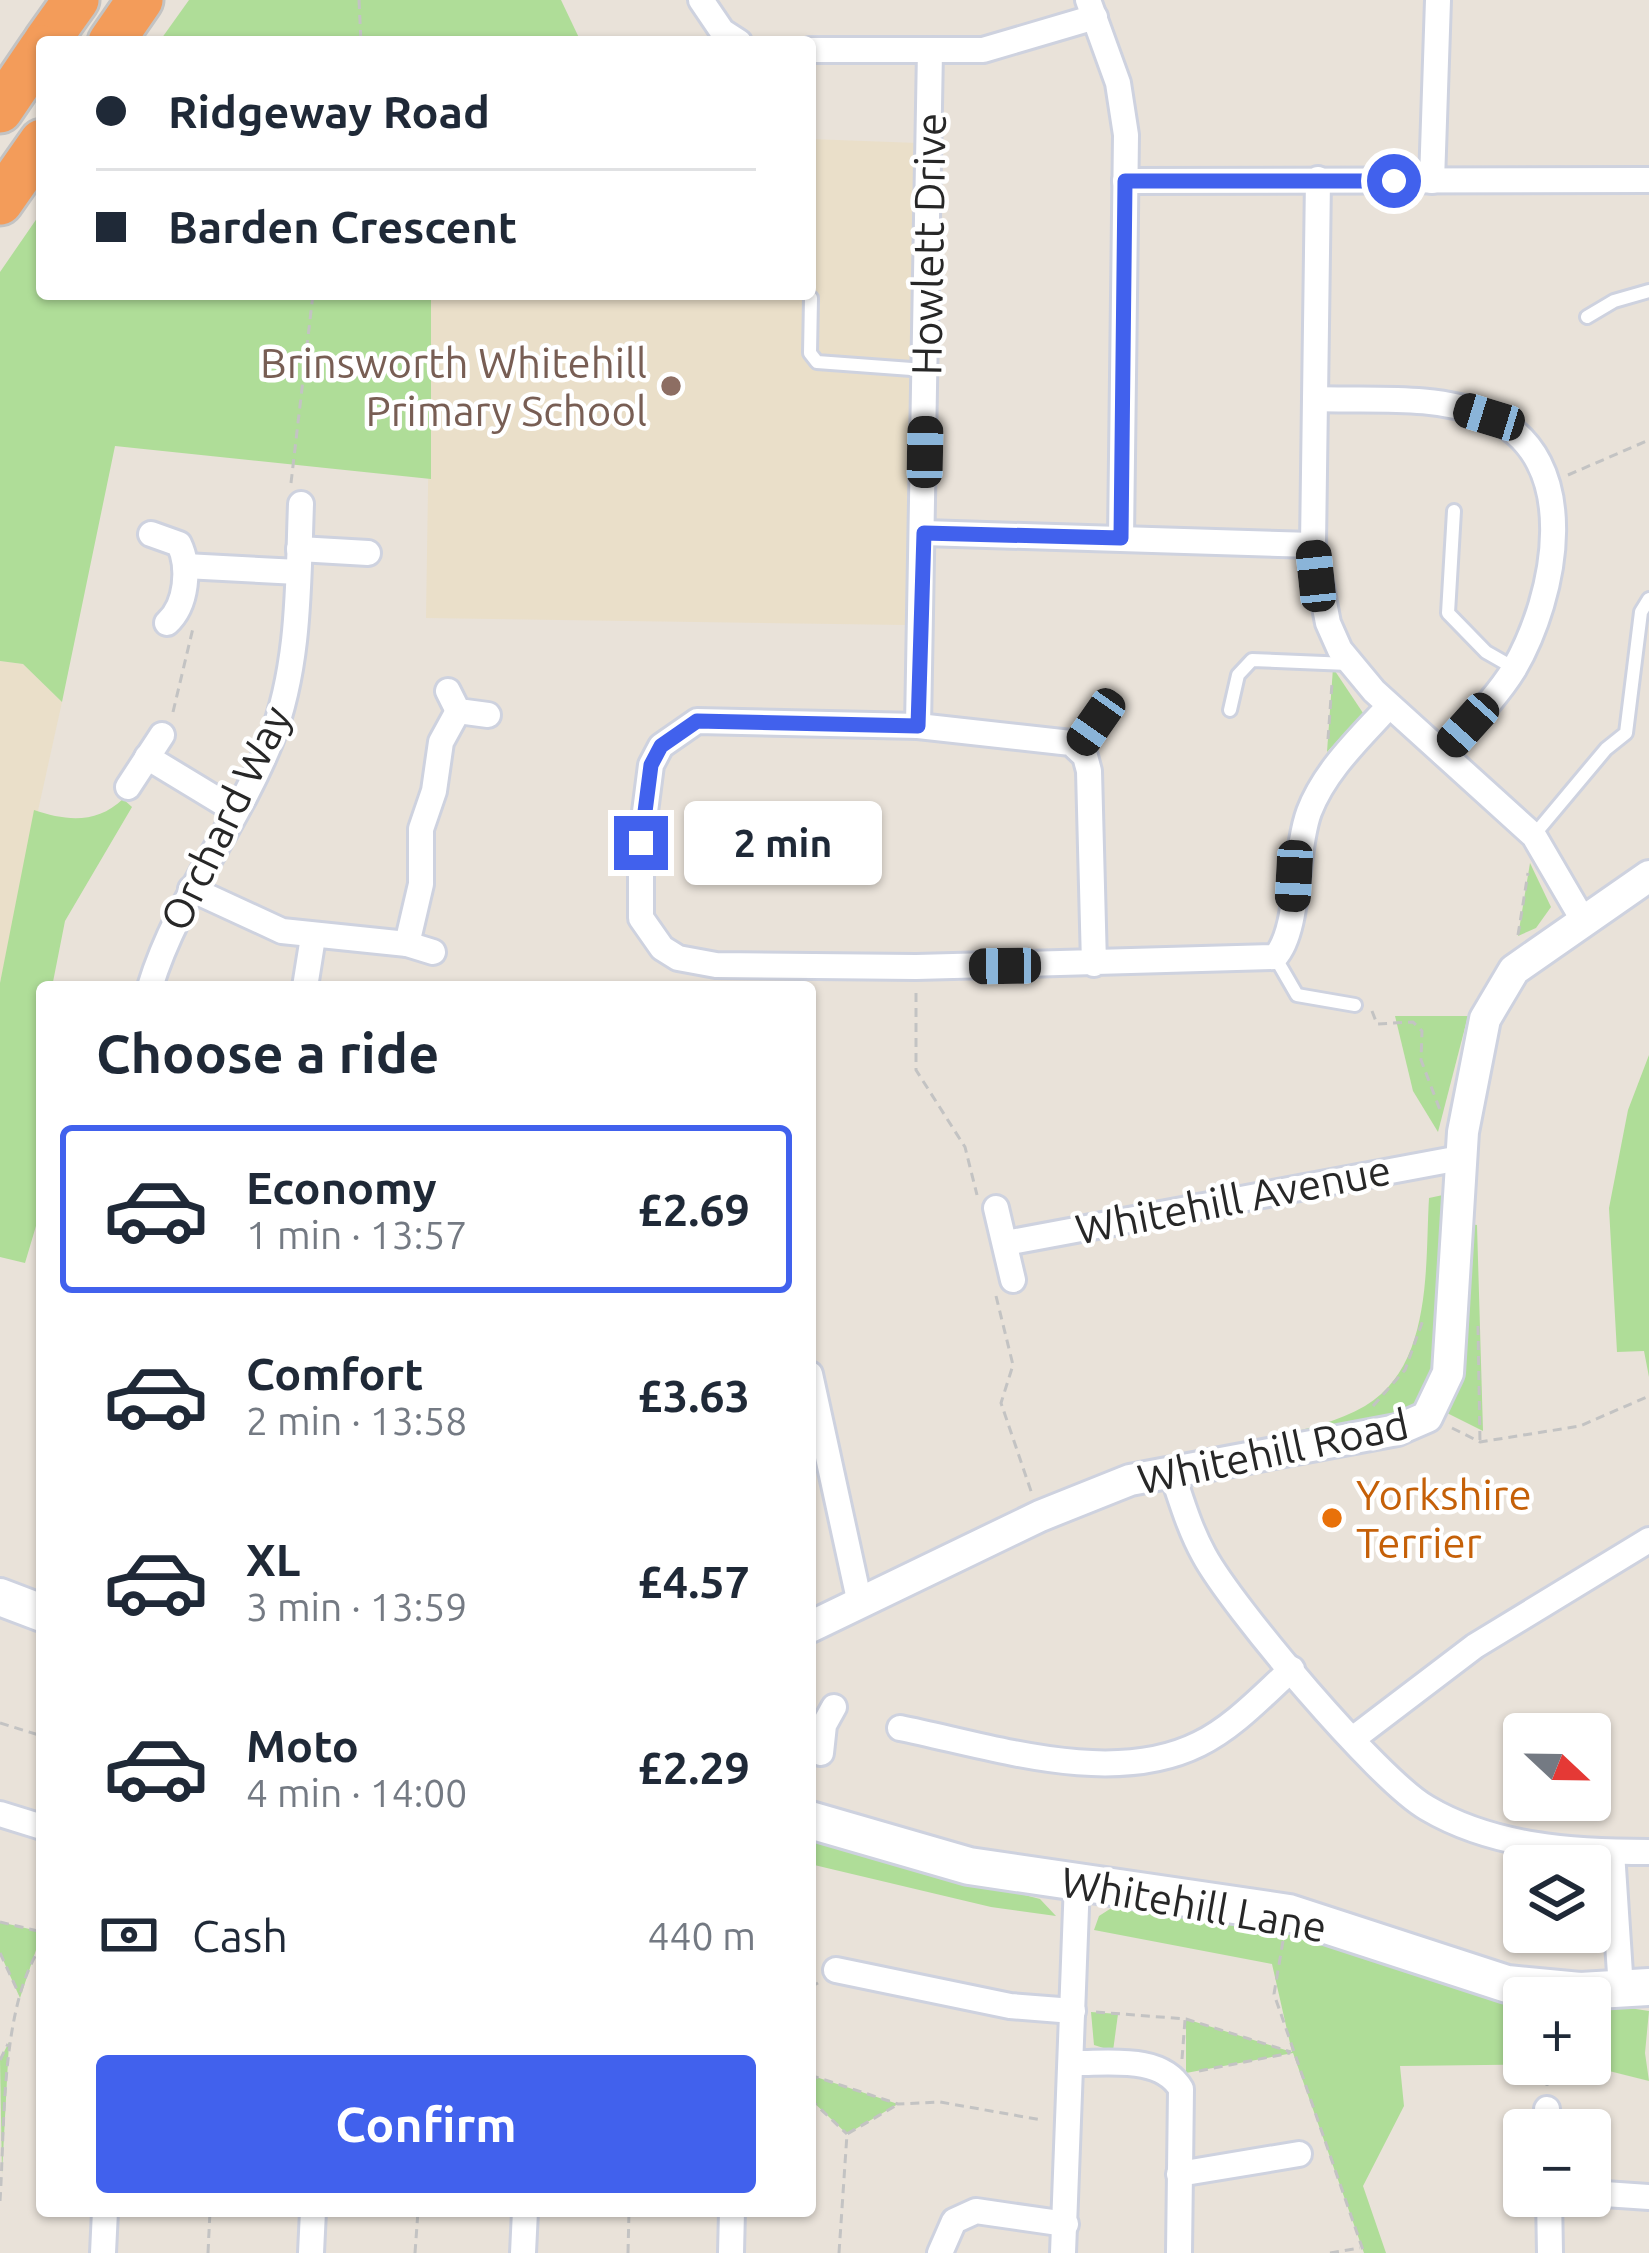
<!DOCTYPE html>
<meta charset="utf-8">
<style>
:root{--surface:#fff;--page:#f2f2f3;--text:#1f2937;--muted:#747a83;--line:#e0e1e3;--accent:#4161ed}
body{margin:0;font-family:Ubuntu,sans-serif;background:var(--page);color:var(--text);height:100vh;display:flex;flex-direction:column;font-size:45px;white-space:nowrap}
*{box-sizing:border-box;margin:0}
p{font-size:39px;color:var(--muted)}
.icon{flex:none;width:66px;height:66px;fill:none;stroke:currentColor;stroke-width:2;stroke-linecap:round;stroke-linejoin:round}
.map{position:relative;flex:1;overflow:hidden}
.sheet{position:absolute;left:36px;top:981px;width:780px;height:1236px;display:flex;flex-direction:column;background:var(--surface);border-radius:12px;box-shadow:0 3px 9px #0004}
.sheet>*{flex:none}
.hud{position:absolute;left:36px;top:36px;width:780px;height:264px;border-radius:12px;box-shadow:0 3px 9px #0004;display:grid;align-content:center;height:264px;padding:0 60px;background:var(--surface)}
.needle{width:78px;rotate:112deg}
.buttons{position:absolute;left:1503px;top:1713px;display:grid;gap:24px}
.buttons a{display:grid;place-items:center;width:108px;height:108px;border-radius:12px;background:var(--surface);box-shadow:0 3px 9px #0004;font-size:60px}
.end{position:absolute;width:54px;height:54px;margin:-27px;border:15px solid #4161ed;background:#fff;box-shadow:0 0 0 6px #fff}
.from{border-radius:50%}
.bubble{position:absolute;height:84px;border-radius:12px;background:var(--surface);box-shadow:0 3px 9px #0004;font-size:39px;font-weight:700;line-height:84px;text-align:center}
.car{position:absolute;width:36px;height:72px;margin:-36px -18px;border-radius:15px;box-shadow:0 0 9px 3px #0007;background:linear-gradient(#222 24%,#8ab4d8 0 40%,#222 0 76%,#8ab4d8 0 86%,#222 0)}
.hud b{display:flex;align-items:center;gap:42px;height:114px;font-size:45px}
.hud b+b{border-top:3px solid var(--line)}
.hud i{width:30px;height:30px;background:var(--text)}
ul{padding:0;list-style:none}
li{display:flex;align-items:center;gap:36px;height:168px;margin:0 24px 18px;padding:0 36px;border:6px solid transparent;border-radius:12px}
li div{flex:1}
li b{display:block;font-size:45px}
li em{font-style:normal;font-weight:700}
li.selected{border-color:var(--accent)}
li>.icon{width:108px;height:108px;stroke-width:1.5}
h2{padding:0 60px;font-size:54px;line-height:144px}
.pay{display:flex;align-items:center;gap:30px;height:132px;padding:0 60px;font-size:45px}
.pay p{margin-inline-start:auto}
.primary-button{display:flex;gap:24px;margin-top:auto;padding:24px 60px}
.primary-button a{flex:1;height:138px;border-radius:12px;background:var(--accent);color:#fff;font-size:48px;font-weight:700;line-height:138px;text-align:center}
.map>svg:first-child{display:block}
.education{fill:#eadfc9}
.green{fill:#afdd98}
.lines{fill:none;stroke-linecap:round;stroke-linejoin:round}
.service-casing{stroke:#ced2df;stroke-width:18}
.minor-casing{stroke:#ced2df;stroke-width:30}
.tertiary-casing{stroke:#ced2df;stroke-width:36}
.secondary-casing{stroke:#ced2df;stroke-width:42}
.motorway-casing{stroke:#c3c3c3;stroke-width:51}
.path{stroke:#c3c3c3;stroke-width:3;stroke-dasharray:9 6;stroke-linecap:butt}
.service{stroke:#fff;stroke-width:12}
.minor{stroke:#fff;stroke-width:24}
.tertiary{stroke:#fff;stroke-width:30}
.secondary{stroke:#fff;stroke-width:36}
.motorway{stroke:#f39c5a;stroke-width:45}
.route{stroke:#4161ed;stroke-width:15}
.education-dot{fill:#8d6e63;stroke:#fff;stroke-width:4.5}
.food-dot{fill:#e8710a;stroke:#fff;stroke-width:4.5}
.labels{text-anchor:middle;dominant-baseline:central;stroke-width:9;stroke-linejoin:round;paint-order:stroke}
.street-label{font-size:42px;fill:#272727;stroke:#fff}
.education-label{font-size:42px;fill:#785e54;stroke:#fff;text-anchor:end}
.food-label{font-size:42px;fill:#c56008;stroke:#fff;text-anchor:start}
</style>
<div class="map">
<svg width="1649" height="2253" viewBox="0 0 1649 2253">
<rect width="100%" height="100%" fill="#e9e2d9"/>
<g class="education">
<polygon points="810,139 918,143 907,625 426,618 431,294 810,294"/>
<polygon points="0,661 23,664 62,702 0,983"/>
</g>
<g class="green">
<polygon points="189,0 561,0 581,42 159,42"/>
<polygon points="42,211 42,294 431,294 431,479 115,446 62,702 23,664 0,661 0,272"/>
<polygon points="1333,668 1363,713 1327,752"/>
<path d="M123,799L132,807L65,921L52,987H42L40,1171L36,1226L25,1263L0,1257V983L34,810C66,821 97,824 123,799Z"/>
<polygon points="1530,863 1551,907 1536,928 1518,936"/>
<polygon points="1395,1016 1468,1016 1438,1132 1413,1091"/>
<polygon points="1649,1055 1649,1377 1644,1351 1617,1352 1609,1208 1628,1110"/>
<path d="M1443,1195L1436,1360L1417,1407L1395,1418L1277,1437C1306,1428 1338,1422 1365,1406C1433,1366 1425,1265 1429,1198Z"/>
<polygon points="1469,1224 1477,1225 1483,1431 1447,1413 1458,1389"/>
<polygon points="810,1840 1040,1899 1056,1916 991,1907 810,1864"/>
<polygon points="1113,1907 1259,1925 1524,1998 1524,2064 1590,2064 1590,2002 1649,2011 1645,2053 1649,2081 1581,2064 1400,2066 1404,2106 1363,2186 1386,2253 1364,2253 1293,2053 1186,2073 1186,2019 1292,2052 1272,1964 1094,1930 1099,1916"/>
<polygon points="0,1922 42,1932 20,1998 0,1953"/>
<polygon points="1091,2012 1118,2014 1113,2051 1094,2045"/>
<polygon points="9,2042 2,2174 0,2060"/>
<polygon points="810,2075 898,2104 847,2134 810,2099"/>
</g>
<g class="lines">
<defs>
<g id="service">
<polyline points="811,298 810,353 817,362 925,370"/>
<polyline points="1587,317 1614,301 1649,291"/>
<polyline points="1454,511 1448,613 1486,652 1514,668"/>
<polyline points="1230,710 1238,675 1252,660 1348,664"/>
<polyline points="1534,835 1606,749 1626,733 1641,612 1649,599"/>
<polyline points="1275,957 1297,995 1355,1005"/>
</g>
<g id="minor">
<polyline points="701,0 722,31 739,42"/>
<polyline points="1088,0 1118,83 1126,135 1121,538"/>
<polyline points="810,50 983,50 1095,17"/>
<polyline points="1318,179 1313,545 1328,623 1340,650 1374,691 1534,836 1583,920"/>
<polyline points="1125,181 1649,180"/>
<polyline points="1432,181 1438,0"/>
<path d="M1315,399C1370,401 1436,394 1488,416C1585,457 1556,597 1514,669C1495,700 1467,726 1443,753"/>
<polyline points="924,533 1313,545"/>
<path d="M151,534L179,544C190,567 187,605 167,623"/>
<polyline points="299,549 368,553"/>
<polyline points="185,566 298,572"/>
<polyline points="448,691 458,711 488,715"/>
<polyline points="918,726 930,50"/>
<polyline points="1079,746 1096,723"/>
<polyline points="147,757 236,811"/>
<polyline points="128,787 162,735"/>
<polyline points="191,889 282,931 407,944 433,952"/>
<polyline points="407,944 421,884 421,829 434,791 441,742 458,711"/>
<path d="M1094,964L1089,771L1085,756L1071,743L918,726L697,721L661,746L651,765L641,843V918L662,948L678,958L716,965L916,967L1275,957C1300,930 1294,853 1309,812C1325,770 1360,738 1389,706"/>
<path d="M150,987C177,898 237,826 271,740C300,665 298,583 301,504"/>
<polyline points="305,987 313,937"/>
<polyline points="996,1208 1013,1280"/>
<polyline points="1006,1243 1460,1158"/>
<polyline points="810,1374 860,1604"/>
<path d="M1171,1470C1181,1499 1189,1528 1204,1555C1232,1607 1378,1780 1427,1808C1493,1847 1574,1852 1649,1852"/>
<path d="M900,1728C990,1746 1111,1788 1199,1744C1234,1727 1263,1695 1292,1669"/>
<polyline points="1354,1738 1475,1646 1649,1540"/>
<polyline points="821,1753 824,1725 834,1707"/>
<polyline points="0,1814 42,1827"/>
<polyline points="1612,1852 1621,1989"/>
<polyline points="836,1970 1010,2006 1073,2011"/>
<path d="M1071,2063C1106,2064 1161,2054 1181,2089L1179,2253"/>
<polyline points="1547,2109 1548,2130"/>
<polyline points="1179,2174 1299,2154"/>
<polyline points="1590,2193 1649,2197"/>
<polyline points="1549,2196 1550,2253"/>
<polyline points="103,2253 105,2211"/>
<polyline points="311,2253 313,2211"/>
<polyline points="523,2253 525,2211"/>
<polyline points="731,2253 732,2211"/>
<polyline points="940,2253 954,2221 976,2211 1066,2224"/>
<polyline points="1063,2253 1077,1882"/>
</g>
<polyline id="tertiary" points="810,1627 1040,1516 1130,1480 1397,1430 1427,1417 1448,1373 1463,1132 1485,1019 1514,970 1649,876"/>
<g id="secondary">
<polyline points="0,1597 42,1613"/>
<polyline points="810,1820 969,1866 1289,1913 1507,1984 1580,1991 1649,1987"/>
</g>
<g id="motorway">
<polyline points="46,42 76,0"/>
<polyline points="111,42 140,0"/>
<polyline points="0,110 42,48"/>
<polyline points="0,202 42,142"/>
</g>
</defs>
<use href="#service" class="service-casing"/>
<use href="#minor" class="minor-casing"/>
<use href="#tertiary" class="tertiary-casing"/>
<use href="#secondary" class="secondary-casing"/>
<use href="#motorway" class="motorway-casing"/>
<g class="path">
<polyline points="359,0 361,42"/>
<polyline points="1568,475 1649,440"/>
<polyline points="291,483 313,294"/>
<polyline points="173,712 193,628"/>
<polyline points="1328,739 1332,683"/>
<polyline points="1518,935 1528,873"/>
<polyline points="916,993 916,1070 965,1147 977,1195"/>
<polyline points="1372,1011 1377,1024 1413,1022 1422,1031 1421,1060 1440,1110"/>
<polyline points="996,1296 1013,1365 1001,1403 1032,1494"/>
<polyline points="1478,1326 1480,1442"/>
<polyline points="1373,1406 1405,1370 1424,1317"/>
<polyline points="1452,1428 1480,1442 1580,1426 1649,1396"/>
<polyline points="0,1723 42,1736"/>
<polyline points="0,1922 42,1932"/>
<polyline points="1283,1941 1274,1994 1364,2253"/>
<polyline points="0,1953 19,1994"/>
<polyline points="810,1987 820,1982"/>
<polyline points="1096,2012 1186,2019 1291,2052"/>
<polyline points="1182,2059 1185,2020"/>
<polyline points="0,2060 8,2044"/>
<polyline points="1547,2064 1547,2086"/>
<polyline points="1199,2071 1290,2053"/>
<polyline points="810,2075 898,2104 940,2102 1042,2120"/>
<polyline points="810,2099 847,2134"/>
<path d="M0,2201C5,2127 0,2006 42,1945"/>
<polyline points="208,2253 210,2211"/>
<polyline points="415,2253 418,2211"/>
<polyline points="628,2253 629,2211"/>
<polyline points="839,2253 847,2134 897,2105"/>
<polyline points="1330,2253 1360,2248"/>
</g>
<use href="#service" class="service"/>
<use href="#minor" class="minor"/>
<use href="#tertiary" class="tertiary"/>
<use href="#secondary" class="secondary"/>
<use href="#motorway" class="motorway"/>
</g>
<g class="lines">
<polyline class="route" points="641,843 651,765 661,746 697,721 918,726 924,533 1121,538 1125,181 1394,181"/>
</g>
<circle class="education-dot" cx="671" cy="386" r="12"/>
<circle class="food-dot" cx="1332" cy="1518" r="12"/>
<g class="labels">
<g class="street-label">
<text transform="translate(928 244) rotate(-89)">Howlett Drive</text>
<text transform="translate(225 818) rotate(-64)">Orchard Way</text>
<text transform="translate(1233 1199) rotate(-11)">Whitehill Avenue</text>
<text transform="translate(1273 1451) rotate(-12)">Whitehill Road</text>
<text transform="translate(1194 1904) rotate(10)">Whitehill Lane</text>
</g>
<g class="education-label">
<text x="647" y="362">Brinsworth Whitehill<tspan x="647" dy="48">Primary School</tspan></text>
</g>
<g class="food-label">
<text x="1356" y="1494">Yorkshire<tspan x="1356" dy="48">Terrier</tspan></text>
</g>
</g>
</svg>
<div class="buttons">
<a><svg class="needle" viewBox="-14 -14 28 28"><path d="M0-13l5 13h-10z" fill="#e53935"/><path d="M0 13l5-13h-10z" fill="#747a83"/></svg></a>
<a><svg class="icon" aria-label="layers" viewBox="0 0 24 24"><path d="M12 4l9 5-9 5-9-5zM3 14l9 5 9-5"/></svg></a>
<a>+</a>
<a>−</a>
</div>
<i class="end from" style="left:1394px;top:181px"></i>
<i class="end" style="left:641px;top:843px"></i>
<div class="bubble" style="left:684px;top:801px;width:198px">2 min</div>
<i class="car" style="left:1489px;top:417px;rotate:287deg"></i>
<i class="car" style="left:925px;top:452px;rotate:1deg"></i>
<i class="car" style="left:1316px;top:576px;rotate:354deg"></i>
<i class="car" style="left:1096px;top:722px;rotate:215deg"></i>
<i class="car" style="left:1468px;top:725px;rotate:222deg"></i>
<i class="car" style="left:1294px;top:876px;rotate:183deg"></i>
<i class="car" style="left:1005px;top:966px;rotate:269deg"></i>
<div class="hud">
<b><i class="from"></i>Ridgeway Road</b>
<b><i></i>Barden Crescent</b>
</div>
<section class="sheet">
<h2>Choose a ride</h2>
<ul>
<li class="selected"><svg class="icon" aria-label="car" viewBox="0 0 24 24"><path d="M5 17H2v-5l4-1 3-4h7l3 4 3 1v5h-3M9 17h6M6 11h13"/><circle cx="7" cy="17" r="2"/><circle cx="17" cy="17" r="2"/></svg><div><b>Economy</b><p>1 min · 13:57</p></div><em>£2.69</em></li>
<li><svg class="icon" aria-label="car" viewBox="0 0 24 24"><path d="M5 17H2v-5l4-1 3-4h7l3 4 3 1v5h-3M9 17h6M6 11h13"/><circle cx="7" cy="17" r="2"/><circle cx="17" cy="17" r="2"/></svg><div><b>Comfort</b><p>2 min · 13:58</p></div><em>£3.63</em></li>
<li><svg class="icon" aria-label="car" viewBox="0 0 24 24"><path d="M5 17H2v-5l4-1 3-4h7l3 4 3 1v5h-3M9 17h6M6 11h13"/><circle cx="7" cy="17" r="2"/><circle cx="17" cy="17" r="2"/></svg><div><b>XL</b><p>3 min · 13:59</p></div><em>£4.57</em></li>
<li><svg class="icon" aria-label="car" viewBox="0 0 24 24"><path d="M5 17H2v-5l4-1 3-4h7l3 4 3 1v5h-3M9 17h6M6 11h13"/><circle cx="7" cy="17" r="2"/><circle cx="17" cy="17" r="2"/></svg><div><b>Moto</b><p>4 min · 14:00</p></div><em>£2.29</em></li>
</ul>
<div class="pay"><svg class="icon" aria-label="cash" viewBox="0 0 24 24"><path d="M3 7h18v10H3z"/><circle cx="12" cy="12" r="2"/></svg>Cash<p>440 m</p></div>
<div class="primary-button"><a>Confirm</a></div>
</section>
</div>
